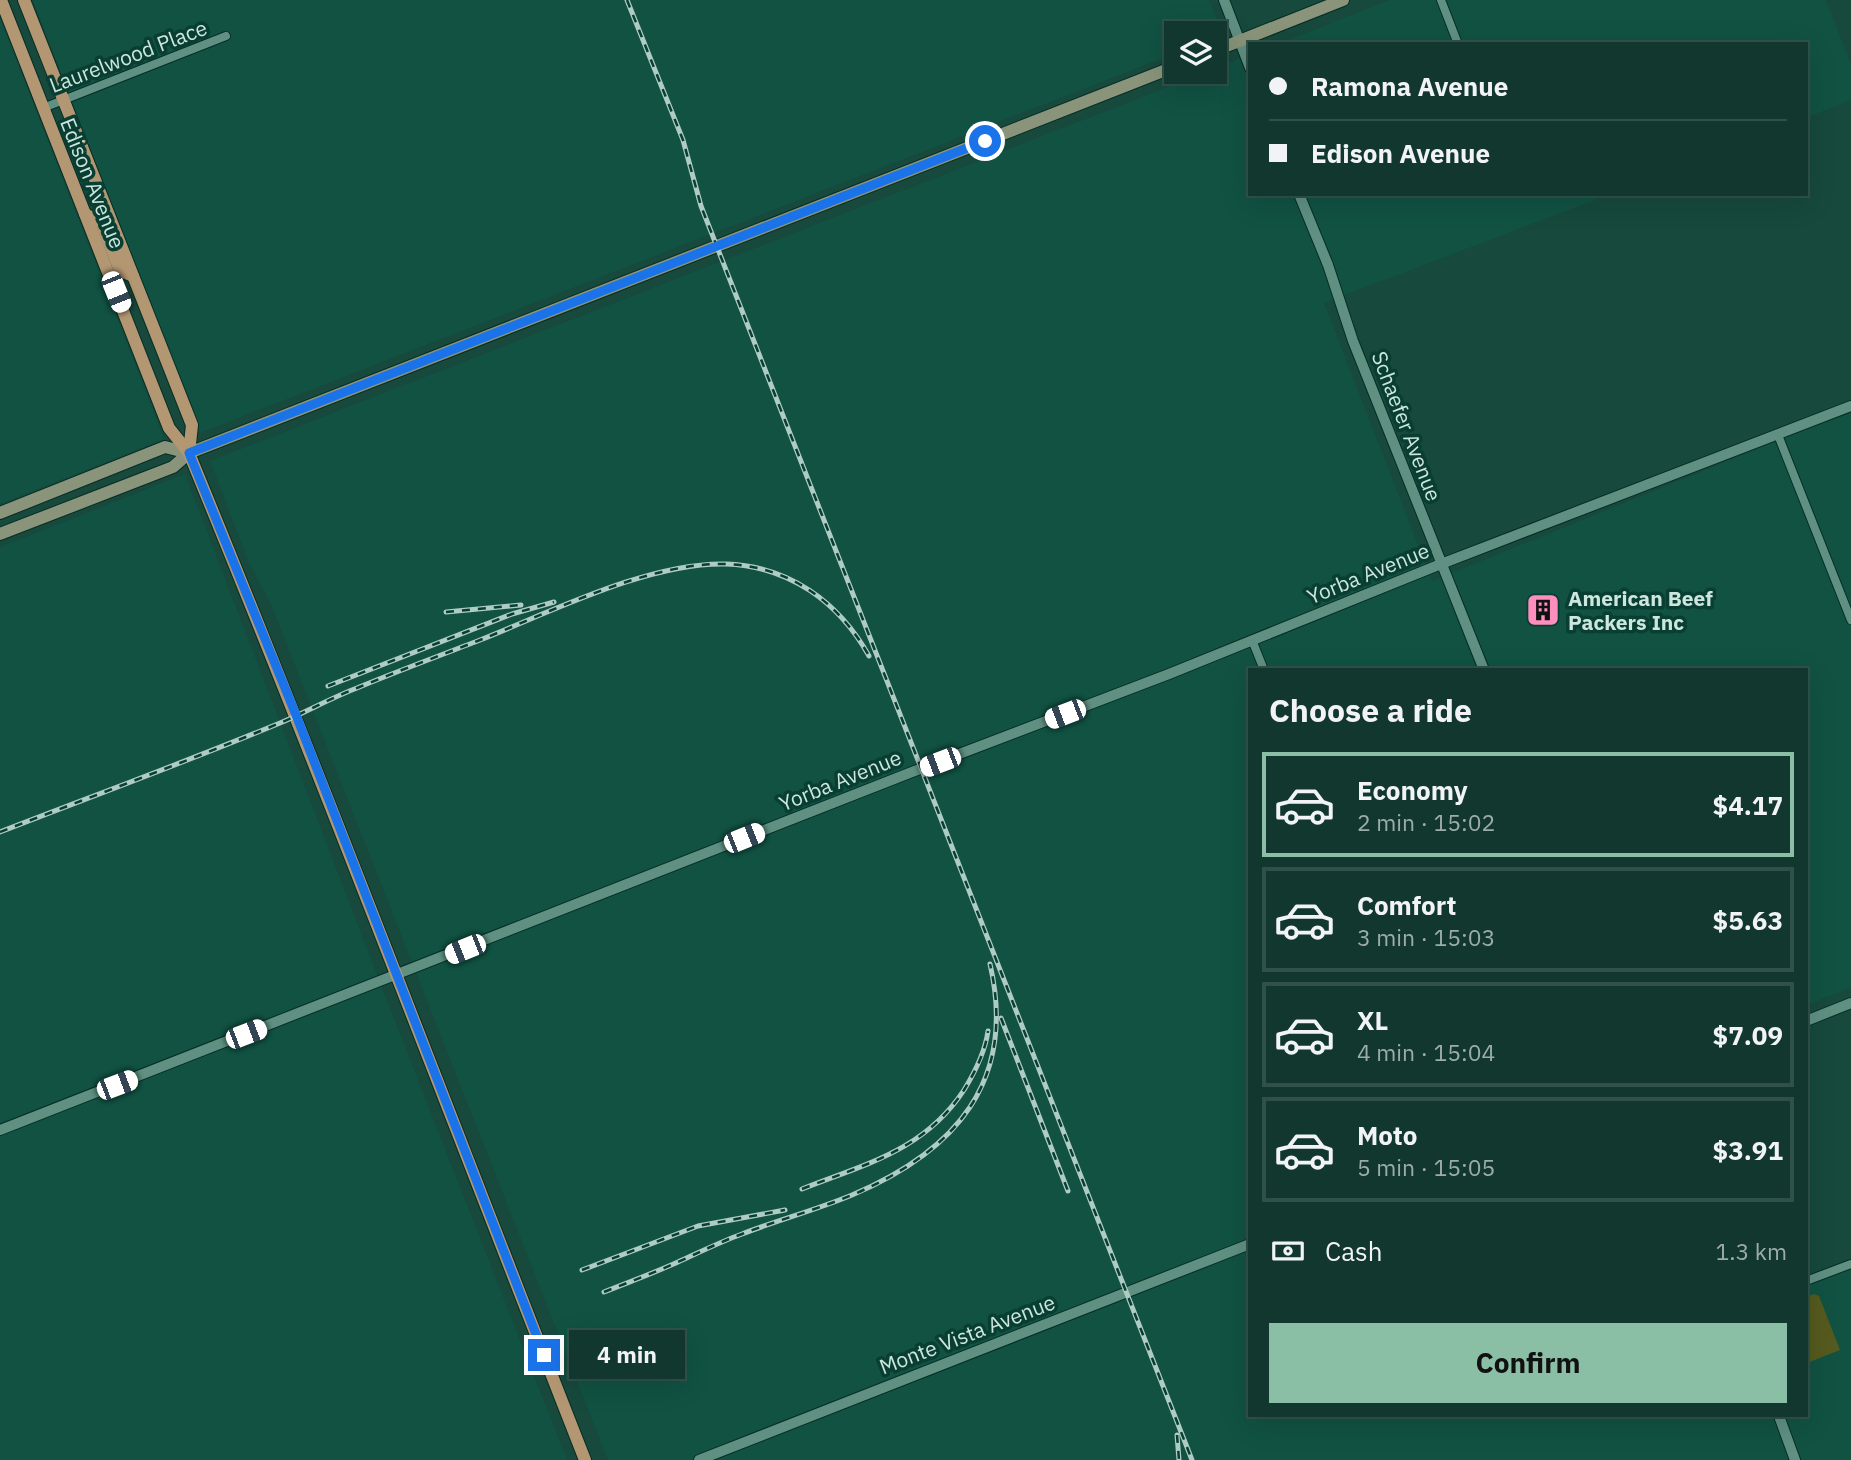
<!DOCTYPE html>
<meta charset="utf-8">
<style>
:root{--surface:#11372e;--page:#1e423a;--text:#f1f3f6;--muted:#9cacaa;--line:#30514a;--accent:#8abfa5}
body{margin:0;font-family:"IBM Plex Sans",sans-serif;background:var(--page);color:var(--text);height:100vh;display:flex;flex-direction:column;font-size:26px;white-space:nowrap}
*{box-sizing:border-box;margin:0}
p{font-size:23px;color:var(--muted)}
.icon{flex:none;width:38px;height:38px;fill:none;stroke:currentColor;stroke-width:2;stroke-linecap:round;stroke-linejoin:round}
.map{position:relative;flex:1;overflow:hidden}
.sheet{position:absolute;left:1248px;top:668px;width:560px;height:749px;display:flex;flex-direction:column;background:var(--surface);border-radius:0px;box-shadow:0 7px 28px #0002,0 0 0 2px var(--line)}
.sheet>*{flex:none}
.guide{position:absolute;left:1248px;top:42px;width:560px;height:154px;border-radius:0px;box-shadow:0 7px 28px #0002,0 0 0 2px var(--line);display:grid;align-content:center;height:154px;padding:0 21px;background:var(--surface)}
.fabs{position:absolute;left:1164px;top:21px;display:grid;gap:14px}
.fabs a{display:grid;place-items:center;width:63px;height:63px;border-radius:0px;background:var(--surface);box-shadow:0 7px 28px #0002,0 0 0 2px var(--line);font-size:35px}
.end{position:absolute;width:32px;height:32px;margin:-16px;border:9px solid #1a73e8;background:#fff;box-shadow:0 0 0 4px #fff}
.from{border-radius:50%}
.bubble{position:absolute;height:49px;border-radius:0px;background:var(--surface);box-shadow:0 7px 28px #0002,0 0 0 2px var(--line);font-size:23px;font-weight:800;line-height:49px;text-align:center}
.car{position:absolute;width:21px;height:42px;margin:-21px -10px;border-radius:9px;box-shadow:0 0 5px 2px #0007;background:linear-gradient(#fff 24%,#345 0 40%,#fff 0 76%,#345 0 86%,#fff 0)}
.guide b{display:flex;align-items:center;gap:24px;height:66px;font-size:26px}
.guide b+b{border-top:2px solid var(--line)}
.guide i{width:18px;height:18px;background:var(--text)}
ul{padding:0;list-style:none}
li{display:flex;align-items:center;gap:21px;height:105px;margin:0 14px 10px;padding:0 7px;border:4px solid var(--line);border-radius:0px}
li div{flex:1}
li b{display:block;font-size:26px}
li em{font-style:normal;font-weight:800}
li.current{border-color:var(--accent)}
li>.icon{width:63px;height:63px;stroke-width:1.5}
h2{padding:0 21px;font-size:32px;line-height:84px}
.pay{display:flex;align-items:center;gap:18px;height:77px;padding:0 21px;font-size:26px}
.pay p{margin-inline-start:auto}
.primary-button{display:flex;gap:14px;margin-top:auto;padding:14px 21px}
.primary-button a{flex:1;height:80px;border-radius:0px;background:var(--accent);color:#111;font-size:28px;font-weight:800;line-height:80px;text-align:center}
.map>svg:first-child{display:block}
.built{fill:#115243}
.green{fill:#555a1e}
.lines{fill:none;stroke-linecap:round;stroke-linejoin:round}
.minor-casing{stroke:#062d25;stroke-width:10}
.tertiary-casing{stroke:#062d25;stroke-width:12}
.secondary-casing{stroke:#062d25;stroke-width:14}
.primary-casing{stroke:#062d25;stroke-width:14}
.minor{stroke:#5f9082;stroke-width:8}
.tertiary{stroke:#5f9082;stroke-width:10}
.secondary{stroke:#89947a;stroke-width:12}
.primary{stroke:#b39772;stroke-width:12}
.rail-casing{stroke:#afccc4;stroke-width:5}
.rail{stroke:#093f33;stroke-width:2.5;stroke-dasharray:8;stroke-linecap:butt}
.route{stroke:#1a73e8;stroke-width:9}
.labels{text-anchor:middle;dominant-baseline:central;stroke-width:7;stroke-linejoin:round;paint-order:stroke}
.street-label{font-size:21px;fill:#cde6de;stroke:#093f33}
.poi-label{font-size:21px;font-weight:bold;fill:#cde6de;stroke:#093f33;text-anchor:start}
</style>
<div class="map">
<svg width="1851" height="1460" viewBox="0 0 1851 1460">
<rect width="100%" height="100%" fill="#17493d"/>
<g class="built">
<polygon points="33,0 1209,0 1223,35 1215,38 1214,33 1176,33 1176,53 200,433"/>
<polygon points="1390,0 1826,0 1851,64 1851,100 1806,118 1806,44 1278,44"/>
<polygon points="0,18 164,439 0,504"/>
<polygon points="1249,55 1250,194 1611,194 1324,303 1432,581 1851,411 1851,988 1806,1005 1806,670 1250,670 1250,1416 1806,1416 1806,1285 1851,1268 1851,1460 608,1460 270,602 249,563 210,461 1206,72 1214,72 1215,68"/>
<polygon points="185,474 384,993 567,1460 0,1460 0,547"/>
</g>
<polygon class="green" points="1814,1294 1819,1296 1840,1350 1807,1363 1806,1297"/>
<g class="lines">
<defs>
<g id="minor">
<polyline points="1441,0 1458,44"/>
<polyline points="43,108 226,36"/>
<polyline points="1778,435 1851,620"/>
<polyline points="1252,640 1264,670"/>
<polyline points="1806,1281 1851,1264"/>
</g>
<g id="tertiary">
<polyline points="1224,0 1250,68"/>
<polyline points="1299,194 1328,265 1353,341 1484,670"/>
<polyline points="1806,1021 1851,1003"/>
<polyline points="0,1130 912,772 1169,674 1441,564 1851,406"/>
<polyline points="1779,1416 1795,1460"/>
<polyline points="699,1460 1250,1244"/>
</g>
<g id="secondary">
<polyline points="1214,51 1343,0"/>
<polyline points="0,513 165,447 189,453"/>
<polyline points="0,534 173,467 189,453 1176,66"/>
</g>
<g id="primary">
<path d="M1,0L169,428L189,453C326,787 453,1124 585,1460"/>
<polyline points="24,0 192,425 189,453"/>
<polyline points="85,214 101,223 119,268 123,272 133,276"/>
</g>
</defs>
<use href="#minor" class="minor-casing"/>
<use href="#tertiary" class="tertiary-casing"/>
<use href="#secondary" class="secondary-casing"/>
<use href="#primary" class="primary-casing"/>
<use href="#minor" class="minor"/>
<use href="#tertiary" class="tertiary"/>
<use href="#secondary" class="secondary"/>
<use href="#primary" class="primary"/>
<defs>
<g id="rail">
<polyline points="627,0 683,140 701,206 1192,1460"/>
<polyline points="446,612 521,605"/>
<polyline points="328,686 512,614 554,602"/>
<path d="M0,832C93,796 188,761 280,723C306,712 331,698 357,688C398,671 439,656 480,640C551,612 649,562 726,564C789,566 839,602 869,656"/>
<polyline points="1001,1018 1068,1191"/>
<path d="M802,1189C865,1164 924,1151 964,1090C975,1072 985,1053 988,1031"/>
<polyline points="582,1270 698,1226 785,1210"/>
<path d="M604,1292C629,1282 654,1273 678,1262C700,1252 720,1242 742,1234C778,1220 816,1210 852,1195C956,1151 1017,1081 990,964"/>
<polyline points="1177,1435 1179,1460"/>
</g>
</defs>
<use href="#rail" class="rail-casing"/>
<use href="#rail" class="rail"/>
</g>
<g class="lines">
<polyline class="route" points="544,1355 296,715 189,453 985,141"/>
</g>
<defs>
<symbol id="building-square" viewBox="-11 -11 22 22"><rect x="-9" y="-9" width="18" height="18" rx="4" fill="#fe8ebe" stroke="#093f33"/><path d="M-4-6H4V6H1V3H-1V6H-4ZM-2.5-4.3h1.7v1.8h-1.7ZM.8-4.3h1.7v1.8H.8ZM-2.5-1h1.7V.8h-1.7ZM.8-1h1.7V.8H.8Z" fill="#111"/></symbol>
</defs>
<g fill-rule="evenodd">
<use href="#building-square" x="1524" y="591" width="38" height="38"/>
</g>
<g class="labels">
<g class="street-label">
<text transform="translate(128 56) rotate(-21)">Laurelwood Place</text>
<text transform="translate(93 183) rotate(68)">Edison Avenue</text>
<text transform="translate(1407 426) rotate(69)">Schaefer Avenue</text>
<text transform="translate(1368 573) rotate(-22)">Yorba Avenue</text>
<text transform="translate(840 780) rotate(-22)">Yorba Avenue</text>
<text transform="translate(967 1334) rotate(-21)">Monte Vista Avenue</text>
</g>
<g class="poi-label">
<text x="1568" y="598">American Beef<tspan x="1568" dy="24">Packers Inc</tspan></text>
</g>
</g>
</svg>
<div class="fabs">
<a><svg class="icon" aria-label="layers" viewBox="0 0 24 24"><path d="M12 4l9 5-9 5-9-5zM3 14l9 5 9-5"/></svg></a>
</div>
<i class="end from" style="left:985px;top:141px"></i>
<i class="end" style="left:544px;top:1355px"></i>
<div class="bubble" style="left:569px;top:1330px;width:116px">4 min</div>
<i class="car" style="left:116px;top:292px;rotate:158deg"></i>
<i class="car" style="left:1065px;top:714px;rotate:249deg"></i>
<i class="car" style="left:940px;top:762px;rotate:249deg"></i>
<i class="car" style="left:744px;top:838px;rotate:68deg"></i>
<i class="car" style="left:465px;top:949px;rotate:248deg"></i>
<i class="car" style="left:246px;top:1034px;rotate:69deg"></i>
<i class="car" style="left:117px;top:1085px;rotate:69deg"></i>
<div class="guide">
<b><i class="from"></i>Ramona Avenue</b>
<b><i></i>Edison Avenue</b>
</div>
<section class="sheet">
<h2>Choose a ride</h2>
<ul>
<li class="current"><svg class="icon" aria-label="car" viewBox="0 0 24 24"><path d="M5 17H2v-5l4-1 3-4h7l3 4 3 1v5h-3M9 17h6M6 11h13"/><circle cx="7" cy="17" r="2"/><circle cx="17" cy="17" r="2"/></svg><div><b>Economy</b><p>2 min · 15:02</p></div><em>$4.17</em></li>
<li><svg class="icon" aria-label="car" viewBox="0 0 24 24"><path d="M5 17H2v-5l4-1 3-4h7l3 4 3 1v5h-3M9 17h6M6 11h13"/><circle cx="7" cy="17" r="2"/><circle cx="17" cy="17" r="2"/></svg><div><b>Comfort</b><p>3 min · 15:03</p></div><em>$5.63</em></li>
<li><svg class="icon" aria-label="car" viewBox="0 0 24 24"><path d="M5 17H2v-5l4-1 3-4h7l3 4 3 1v5h-3M9 17h6M6 11h13"/><circle cx="7" cy="17" r="2"/><circle cx="17" cy="17" r="2"/></svg><div><b>XL</b><p>4 min · 15:04</p></div><em>$7.09</em></li>
<li><svg class="icon" aria-label="car" viewBox="0 0 24 24"><path d="M5 17H2v-5l4-1 3-4h7l3 4 3 1v5h-3M9 17h6M6 11h13"/><circle cx="7" cy="17" r="2"/><circle cx="17" cy="17" r="2"/></svg><div><b>Moto</b><p>5 min · 15:05</p></div><em>$3.91</em></li>
</ul>
<div class="pay"><svg class="icon" aria-label="cash" viewBox="0 0 24 24"><path d="M3 7h18v10H3z"/><circle cx="12" cy="12" r="2"/></svg>Cash<p>1.3 km</p></div>
<div class="primary-button"><a>Confirm</a></div>
</section>
</div>
